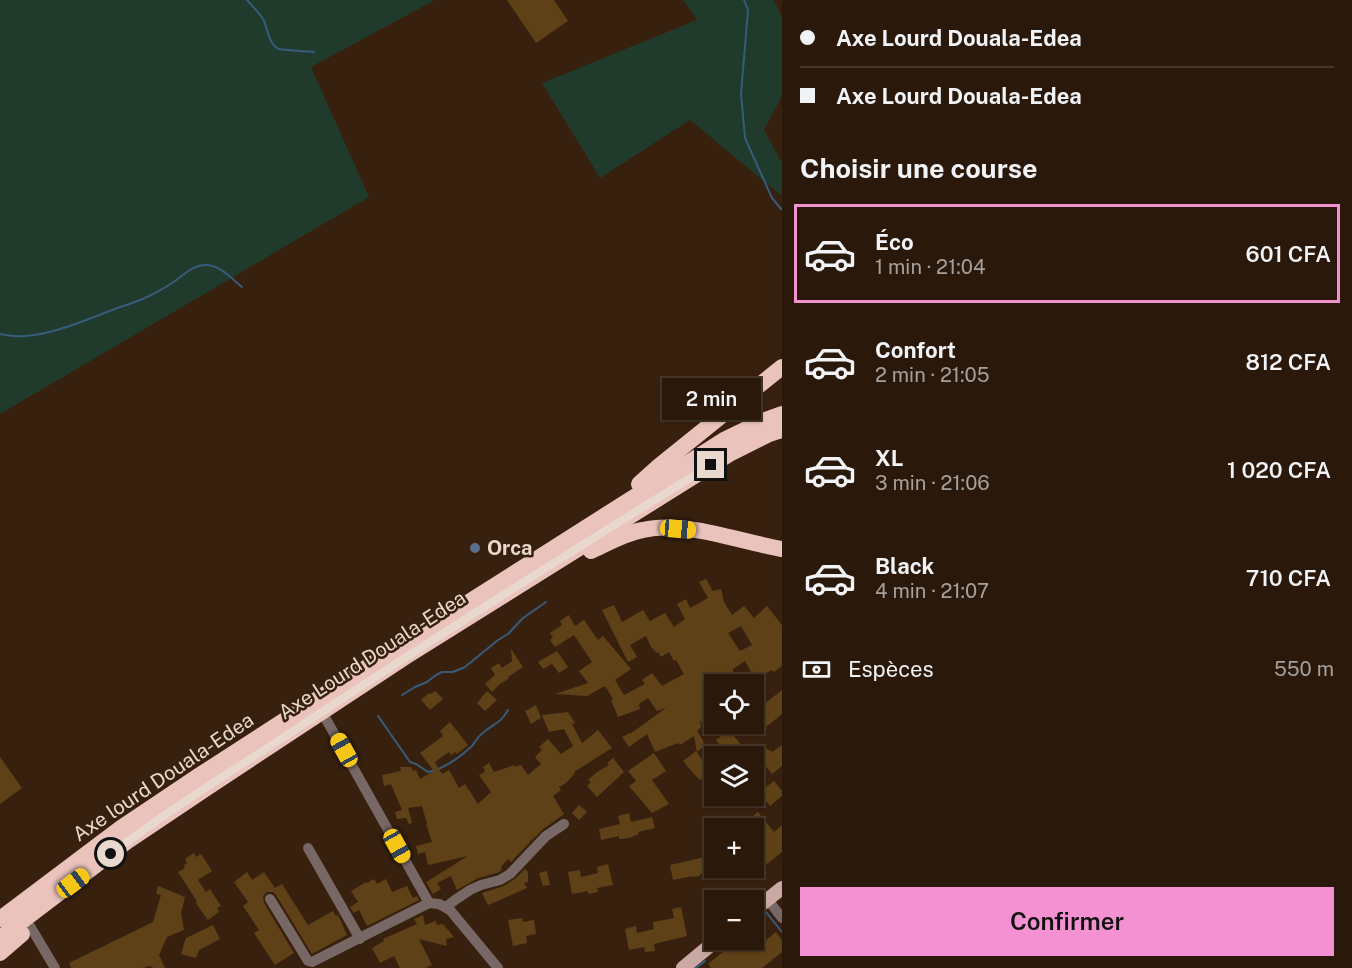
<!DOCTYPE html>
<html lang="fr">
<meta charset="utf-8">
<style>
:root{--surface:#2a180a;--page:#362518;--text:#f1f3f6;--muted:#a5a09c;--line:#46372b;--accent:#f491d3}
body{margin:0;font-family:"Public Sans",sans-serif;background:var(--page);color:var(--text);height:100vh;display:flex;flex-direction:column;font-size:22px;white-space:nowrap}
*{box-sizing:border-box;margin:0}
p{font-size:20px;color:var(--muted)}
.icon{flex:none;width:33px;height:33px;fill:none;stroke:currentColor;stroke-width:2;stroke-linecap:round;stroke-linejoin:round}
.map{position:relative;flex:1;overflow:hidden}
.side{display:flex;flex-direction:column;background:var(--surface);width:570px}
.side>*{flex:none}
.hud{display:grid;align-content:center;height:132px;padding:0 18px;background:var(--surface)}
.buttons{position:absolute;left:704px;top:674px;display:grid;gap:12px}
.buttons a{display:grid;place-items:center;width:60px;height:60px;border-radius:0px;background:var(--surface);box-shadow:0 2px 4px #0004,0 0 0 2px var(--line);font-size:30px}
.end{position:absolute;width:27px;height:27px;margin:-14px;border:8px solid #e8d8cd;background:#111;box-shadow:0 0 0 3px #111}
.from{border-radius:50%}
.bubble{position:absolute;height:42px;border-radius:0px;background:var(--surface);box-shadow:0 2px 4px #0004,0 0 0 2px var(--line);font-size:20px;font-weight:600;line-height:42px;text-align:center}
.car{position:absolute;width:18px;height:36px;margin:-18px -9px;border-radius:8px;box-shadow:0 0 4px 2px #0007;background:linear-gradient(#f5c518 24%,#345 0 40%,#f5c518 0 76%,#345 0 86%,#f5c518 0)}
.hud b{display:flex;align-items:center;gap:21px;height:57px;font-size:22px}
.hud b+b{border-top:2px solid var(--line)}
.hud i{width:15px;height:15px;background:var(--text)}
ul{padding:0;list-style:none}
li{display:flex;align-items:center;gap:18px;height:99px;margin:0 12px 9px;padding:0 6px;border:3px solid transparent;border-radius:0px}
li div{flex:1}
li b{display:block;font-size:22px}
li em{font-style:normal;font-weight:600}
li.on{border-color:var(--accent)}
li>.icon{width:54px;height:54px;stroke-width:1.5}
h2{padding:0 18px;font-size:27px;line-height:72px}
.pay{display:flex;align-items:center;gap:15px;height:66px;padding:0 18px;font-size:22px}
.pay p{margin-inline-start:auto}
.cta{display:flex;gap:12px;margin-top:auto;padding:12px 18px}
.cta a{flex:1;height:69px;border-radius:0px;background:var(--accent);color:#111;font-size:24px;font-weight:600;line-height:69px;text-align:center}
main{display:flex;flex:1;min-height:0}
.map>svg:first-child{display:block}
.green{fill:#203b2b}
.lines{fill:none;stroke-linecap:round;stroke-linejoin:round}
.stream{stroke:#375b7d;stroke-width:2}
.building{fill:#5f4117;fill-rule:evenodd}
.minor{stroke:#786865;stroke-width:10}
.major{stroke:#caa9a4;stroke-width:14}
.highway{stroke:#ebc3bd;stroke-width:16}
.route{stroke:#e8d8cd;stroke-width:8}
.service-dot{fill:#5c6f8a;stroke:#38200e;stroke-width:2}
.labels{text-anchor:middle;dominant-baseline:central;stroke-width:5;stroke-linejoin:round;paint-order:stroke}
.poi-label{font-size:20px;font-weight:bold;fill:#e8d8cd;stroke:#38200e;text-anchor:start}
.street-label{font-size:20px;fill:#e8d8cd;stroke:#38200e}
</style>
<main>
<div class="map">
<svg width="782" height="968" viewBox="0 0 782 968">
<rect width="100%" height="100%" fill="#38200e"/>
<g class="green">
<polygon points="0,0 435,0 311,67 369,197 0,414"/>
<polygon points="683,0 774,0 782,18 782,96 764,130 782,163 782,196 690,120 600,178 542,83 697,20"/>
</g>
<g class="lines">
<g class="stream">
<path d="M247,0C252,6 259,12 263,19C268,28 268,44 279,49C282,50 307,51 314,52"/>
<polyline points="744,0 748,10 741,94 745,138 772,198 782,210"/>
<path d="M0,334C34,343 81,322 112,310C125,305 138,302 151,295C159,291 168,286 175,281C185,274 194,264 207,265C221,266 232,279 242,287"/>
<polyline points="402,695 415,687 427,682 436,675 442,672 453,672 465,667 498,640 508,634 523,618 546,602"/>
<path d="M378,716L410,762L416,764L428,772C445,769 460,757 472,746C476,741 479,735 484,732C495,723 501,723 508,710"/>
<polyline points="766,912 782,932"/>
<polyline points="696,968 705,961"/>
</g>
</g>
<g class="building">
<polygon points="507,0 554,0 568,21 536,43"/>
<path d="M706,579L713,591L721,589L724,602L732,615L744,606L754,618L767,606L782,625V666L774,672L772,670L755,679L745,661L733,669V672L730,674L737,684H728L722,676L710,685L714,691V723L710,719L704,725L700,720L701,727L697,731L703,740L704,746L697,752L694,736L680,745L678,743L655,752L647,734L629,747L622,737L630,733V734L666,708L657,711L648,698L639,704L640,709L618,717L611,700L613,699L605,686L587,696L555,694L588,683L579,671L592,662L574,635L555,647L550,640L553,637L550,633L562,625L560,621L569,615L575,626L584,620L598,640L603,636L631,669L615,680L624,695L645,684L642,680L652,673L662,686L684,674L676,660L674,661L669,652L661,657L658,652L657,653L651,647L646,636L630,645L637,657L628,662L602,610L614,605L622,622L643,610L650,621L665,613L674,627L685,619L677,604L686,599L690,608L708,598L699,582ZM741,626L752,645L740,651L728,633Z"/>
<polygon points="511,649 523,667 508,677 509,678 502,683 502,682 492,692 485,684 495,675 491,668 499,663 502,668 512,661"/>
<polygon points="557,651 568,667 559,673 552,664 543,669 538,662"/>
<polygon points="782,690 782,714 761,731 753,721 753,713"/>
<polygon points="435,691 443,699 430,710 421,700 429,693 431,694"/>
<polygon points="487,691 497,700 485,711 477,703"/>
<polygon points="536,705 541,718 531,724 525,711"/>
<polygon points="568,712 575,723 572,724 582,743 598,730 612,748 574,772 575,773 566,783 559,787 561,790 553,796 564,814 542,830 531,841 530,837 530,842 511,862 508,859 501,867 502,870 497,873 478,878 457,890 451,876 437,883 441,889 433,894 426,882 468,856 428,865 425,852 418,854 416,846 432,842 426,824 427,824 422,806 408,808 412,823 409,824 406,818 397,819 395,812 402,810 391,784 384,786 382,775 401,771 400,767 411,767 413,771 416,770 420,779 434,771 420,753 443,736 440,731 450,722 468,745 457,754 455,752 452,755 449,752 435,762 442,774 449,770 459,788 465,784 478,804 491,792 479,775 485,772 483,767 489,763 494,772 514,765 514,767 521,765 528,775 541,764 535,757 542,750 539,747 548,739 561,754 573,746 564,729 549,732 542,715"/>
<polygon points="714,723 735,723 724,732"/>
<polygon points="729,730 742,746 745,744 753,754 753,753 763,744 769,751 770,750 772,752 782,745 782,766 772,774 764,764 753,774 753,756 729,756 716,740"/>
<polygon points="696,751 714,776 714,794 702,779 700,780 696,776 683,761"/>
<polygon points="654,753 666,771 652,780 669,804 652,813 629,786 636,781 628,771"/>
<polygon points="0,757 22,788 0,804"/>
<polygon points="613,758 624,772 597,797 587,786 591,782 588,780 597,772 609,765 607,763"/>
<polygon points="774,781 782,791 782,796 770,806 759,792"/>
<polygon points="718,795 737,795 725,804"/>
<polygon points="579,805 587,812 579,820 572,813"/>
<polygon points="758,812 774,832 782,825 782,852 767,864 761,856 762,854 753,844 753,828 738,828"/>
<polygon points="629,813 631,822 652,817 655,828 638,832 639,834 629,838 619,839 619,836 601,840 599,829 620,824 618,816"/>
<polygon points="194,853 196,857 201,854 212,871 198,880 206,892 210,889 221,906 217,908 219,912 208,920 195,902 198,903 178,872 185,868 184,865 187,863 185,859"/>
<polygon points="714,855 714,871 700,874 700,876 693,877 692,876 673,880 670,865"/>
<polygon points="608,864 613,885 597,888 598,892 588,894 588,891 572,894 568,872 580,870 581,877 598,873 597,867"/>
<polygon points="525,869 528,872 528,882 524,883 527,888 488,905 482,893 504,886 515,879"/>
<polygon points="547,871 550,885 543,886 539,873"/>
<polygon points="247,872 252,880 264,872 275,888 282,884 308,925 333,911 336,916 338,915 347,935 312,954 276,895 273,892 267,892 263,896 264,903 294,953 275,965 254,933 259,930 243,906 248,902 234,882"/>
<polygon points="374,879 377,884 386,879 392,892 407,886 413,898 417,896 419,900 367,926 359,910 354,913 350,907 358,902 351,891 366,882 367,883"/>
<polygon points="158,886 185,897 181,913 184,930 167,937 159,955 165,968 154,968 149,966 143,968 71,968 69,963 153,922 161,895 156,894"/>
<polygon points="681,907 687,936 654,944 655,951 645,952 644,947 629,950 625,929 636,926 637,933 654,929 653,922 674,918 672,909"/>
<polygon points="423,915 425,925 436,921 437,925 443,924 454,937 446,939 447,946 419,939 432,965 426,968 400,968 394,956 380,963 372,948 384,941 383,939 417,924 414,919"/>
<polygon points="522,918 523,922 534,920 536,934 526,936 527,943 513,946 508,920"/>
<polygon points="213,925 220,939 199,950 196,958 181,954 186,938"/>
<polygon points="776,932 782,940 782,952 762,968 711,968 708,964 739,939 751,939 759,946"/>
</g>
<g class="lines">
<g class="minor">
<polyline points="322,712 429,903"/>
<polyline points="308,848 360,939"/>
<polyline points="270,899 308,961 312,962 429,903 439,904 450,910 498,968"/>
<polyline points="768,900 782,918"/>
<polyline points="446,907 455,900 470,890 481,885 500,880 510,874 546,836 564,824"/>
<polyline points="30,926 55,968"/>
</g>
<g class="major">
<polyline points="753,911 782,888"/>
<polyline points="683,968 718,939"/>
</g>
<g class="highway">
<polyline points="639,484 659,466 782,367"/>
<path d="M591,551C608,543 625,533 643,530C685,520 740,542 782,549"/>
<polyline points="0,919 121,828 200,775 409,640 724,440 763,421 782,414"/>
<polyline points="0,938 129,840 208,787 405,657 731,453 769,434 782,430"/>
<polyline points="0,953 22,934"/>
</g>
</g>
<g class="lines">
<path class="route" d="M111,854C166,812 226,775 284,737C424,644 567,554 711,465"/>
</g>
<circle class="service-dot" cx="475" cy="548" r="6"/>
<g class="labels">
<g class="poi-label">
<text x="487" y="548">Orca</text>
</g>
<g class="street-label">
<text transform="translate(372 655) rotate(-33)">Axe Lourd Douala-Edea</text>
<text transform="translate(163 777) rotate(-34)">Axe lourd Douala-Edea</text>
</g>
</g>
</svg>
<div class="buttons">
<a><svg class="icon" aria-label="locate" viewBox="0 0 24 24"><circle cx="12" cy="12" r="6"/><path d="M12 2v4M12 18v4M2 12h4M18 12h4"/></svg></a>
<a><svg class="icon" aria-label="layers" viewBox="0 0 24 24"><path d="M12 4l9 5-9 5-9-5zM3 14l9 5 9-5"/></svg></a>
<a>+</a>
<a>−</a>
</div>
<i class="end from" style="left:111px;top:854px"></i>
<i class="end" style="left:711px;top:465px"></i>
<div class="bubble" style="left:662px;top:378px;width:99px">2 min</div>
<i class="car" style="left:678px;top:529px;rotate:95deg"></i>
<i class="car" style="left:344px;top:750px;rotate:331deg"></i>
<i class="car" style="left:397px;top:846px;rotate:151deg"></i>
<i class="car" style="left:73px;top:883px;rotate:53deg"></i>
</div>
<section class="side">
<div class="hud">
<b><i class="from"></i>Axe Lourd Douala-Edea</b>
<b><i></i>Axe Lourd Douala-Edea</b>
</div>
<h2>Choisir une course</h2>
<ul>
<li class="on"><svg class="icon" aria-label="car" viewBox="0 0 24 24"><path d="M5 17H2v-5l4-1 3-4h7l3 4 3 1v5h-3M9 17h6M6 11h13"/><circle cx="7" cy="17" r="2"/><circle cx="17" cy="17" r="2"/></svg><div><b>Éco</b><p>1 min · 21:04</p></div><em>601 CFA</em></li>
<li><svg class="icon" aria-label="car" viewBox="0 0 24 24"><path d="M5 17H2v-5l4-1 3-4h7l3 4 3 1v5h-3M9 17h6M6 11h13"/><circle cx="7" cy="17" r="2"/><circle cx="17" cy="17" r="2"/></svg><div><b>Confort</b><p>2 min · 21:05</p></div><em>812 CFA</em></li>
<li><svg class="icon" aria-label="car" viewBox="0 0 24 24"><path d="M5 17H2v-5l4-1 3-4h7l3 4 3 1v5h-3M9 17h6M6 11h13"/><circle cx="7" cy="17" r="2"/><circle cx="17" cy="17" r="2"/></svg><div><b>XL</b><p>3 min · 21:06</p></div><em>1 020 CFA</em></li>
<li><svg class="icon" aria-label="car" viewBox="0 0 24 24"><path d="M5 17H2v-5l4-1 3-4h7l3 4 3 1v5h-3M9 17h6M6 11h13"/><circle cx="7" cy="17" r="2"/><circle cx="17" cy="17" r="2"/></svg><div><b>Black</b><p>4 min · 21:07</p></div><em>710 CFA</em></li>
</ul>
<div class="pay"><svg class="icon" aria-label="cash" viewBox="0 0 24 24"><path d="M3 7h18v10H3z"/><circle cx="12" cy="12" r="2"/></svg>Espèces<p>550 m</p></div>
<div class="cta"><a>Confirmer</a></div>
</section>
</main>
